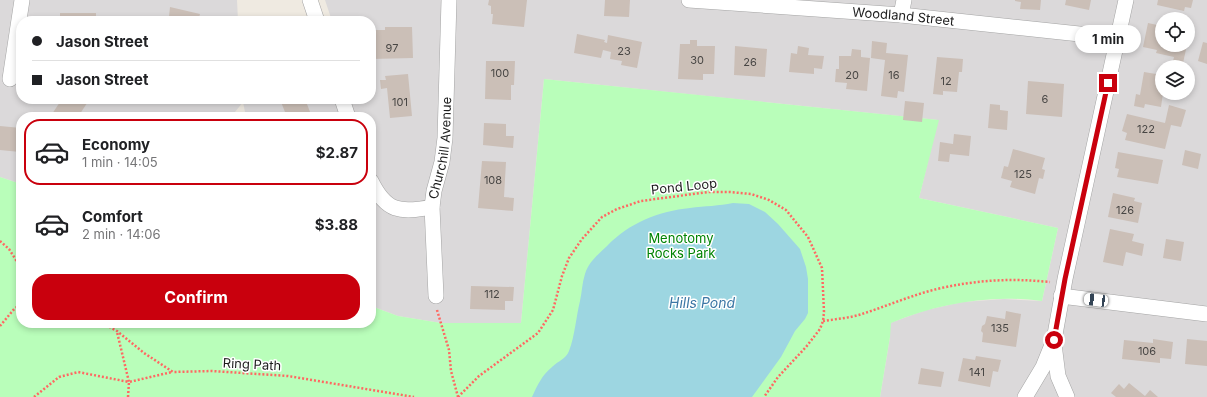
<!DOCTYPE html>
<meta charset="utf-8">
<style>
:root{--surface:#fff;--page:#f2f2f2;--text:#202124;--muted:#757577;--line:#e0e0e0;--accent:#c9000d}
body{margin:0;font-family:Inter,sans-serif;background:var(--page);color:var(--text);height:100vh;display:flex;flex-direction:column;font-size:15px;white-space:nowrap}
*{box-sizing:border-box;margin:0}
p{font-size:13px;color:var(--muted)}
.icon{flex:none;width:22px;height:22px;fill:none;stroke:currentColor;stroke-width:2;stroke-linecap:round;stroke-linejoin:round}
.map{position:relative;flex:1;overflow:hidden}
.panel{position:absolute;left:16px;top:112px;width:360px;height:216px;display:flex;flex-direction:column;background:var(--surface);border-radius:16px;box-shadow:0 2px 6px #0003}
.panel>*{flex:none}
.top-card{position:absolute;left:16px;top:16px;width:360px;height:88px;border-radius:16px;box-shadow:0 2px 6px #0003;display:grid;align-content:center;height:88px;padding:0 16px;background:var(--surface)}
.buttons{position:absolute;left:1155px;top:12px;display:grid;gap:8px}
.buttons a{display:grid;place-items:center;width:40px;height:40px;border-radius:50%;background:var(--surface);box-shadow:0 2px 6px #0003;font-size:20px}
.end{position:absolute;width:18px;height:18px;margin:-9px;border:5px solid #c9000d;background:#fff;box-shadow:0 0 0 2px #fff}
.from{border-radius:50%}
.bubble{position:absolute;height:28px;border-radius:14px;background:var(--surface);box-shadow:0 2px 6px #0003;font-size:13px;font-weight:700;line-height:28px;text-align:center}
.car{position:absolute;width:12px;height:24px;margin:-12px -6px;border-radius:5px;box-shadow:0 0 3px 1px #0007;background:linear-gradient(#fff 24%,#345 0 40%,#fff 0 76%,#345 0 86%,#fff 0)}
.top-card b{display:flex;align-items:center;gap:14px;height:38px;font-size:15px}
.top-card b+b{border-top:1px solid var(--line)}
.top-card i{width:10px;height:10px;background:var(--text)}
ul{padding:7px 0 0;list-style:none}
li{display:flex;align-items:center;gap:12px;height:66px;margin:0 8px 6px;padding:0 8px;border:2px solid transparent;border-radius:16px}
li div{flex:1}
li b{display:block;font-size:15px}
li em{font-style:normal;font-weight:700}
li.active{border-color:var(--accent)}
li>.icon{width:36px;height:36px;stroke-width:1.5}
.primary-button{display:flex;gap:8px;margin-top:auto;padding:8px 16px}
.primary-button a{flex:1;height:46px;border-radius:16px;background:var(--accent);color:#fff;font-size:16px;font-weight:700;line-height:46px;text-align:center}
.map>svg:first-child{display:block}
.residential{fill:#dbd9da;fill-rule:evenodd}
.park{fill:#b9feba}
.water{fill:#9dd6e1}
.building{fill:#cbbfb7}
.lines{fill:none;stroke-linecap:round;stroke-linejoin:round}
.minor-casing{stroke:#a4a4a4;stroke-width:16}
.path{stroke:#ff6862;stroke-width:2.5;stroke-dasharray:2 2;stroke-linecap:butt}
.minor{stroke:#fff;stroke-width:15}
.route{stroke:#c9000d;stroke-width:5}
.labels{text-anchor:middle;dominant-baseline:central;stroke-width:3;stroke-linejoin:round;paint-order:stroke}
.number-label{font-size:11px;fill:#484644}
.street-label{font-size:13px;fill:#1d1d1d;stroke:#fff}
.park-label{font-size:13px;fill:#018404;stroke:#fff}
.water-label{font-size:14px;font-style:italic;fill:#3c77a5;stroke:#fff}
</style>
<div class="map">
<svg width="1207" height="397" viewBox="0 0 1207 397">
<rect width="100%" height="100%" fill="#efeae1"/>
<path class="residential" d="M0,0H237L238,21H21V99H243V102L247,99H371V21H332L325,0H1207V397H880L890,337V323L926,310L962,302L1004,299L1042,301L1058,228L919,198L938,120L544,79L521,323H441L398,316L371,306V117H246L243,102L231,117H21V184L0,177ZM1162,19H1188V45H1162ZM1162,67H1188V93H1162Z"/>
<path class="park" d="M544,79L939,120L919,198L1058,228L1042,301C990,294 939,303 891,323L890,337L880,397H0V177L21,184V323H371V306L398,316L441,323H521Z"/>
<path class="water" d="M733,203L749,204L765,212L778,224L800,249L806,267L808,279V313L805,319L795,331L781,357L752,397H532C537,386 542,375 552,367C558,361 566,359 569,351C575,335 576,317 580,301C582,292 582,283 585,274C589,261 598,255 607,246C629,223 659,211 690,208C705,206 719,206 733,203Z"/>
<g class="building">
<polygon points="489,0 527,0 524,27 492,24 493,14 491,14 491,6 488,5"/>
<polygon points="605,0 630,0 629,17 604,16"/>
<polygon points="1015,0 1041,0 1040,10 1020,9 1021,2 1015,1"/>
<polygon points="1066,0 1091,0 1089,10 1065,5"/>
<polygon points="1158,0 1193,0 1191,8 1185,7 1184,11 1157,5"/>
<polygon points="170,7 200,14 198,21 177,21 178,19 169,17"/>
<rect x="60" y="13" width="36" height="8"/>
<polygon points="1148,23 1162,26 1162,45 1187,45 1183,63 1173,61 1174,57 1156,53 1157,50 1143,47"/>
<polygon points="385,27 412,27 413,58 371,59 371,37 376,37 376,30 385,30"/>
<polygon points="577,34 605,40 604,42 607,43 608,35 642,42 637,68 621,65 622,61 610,59 611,52 603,50 601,58 574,53"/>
<polygon points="690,40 697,40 697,46 715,46 714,74 703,74 703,80 678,79 680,44 690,44"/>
<polygon points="872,41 887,43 886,53 908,55 904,92 898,91 897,98 881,96 885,60 871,58"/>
<polygon points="1203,42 1207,43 1207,64 1198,61"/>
<polygon points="735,46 767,49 765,77 734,75"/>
<polygon points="798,46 809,48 808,55 824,56 822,69 814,68 814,74 789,72 791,53 797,54"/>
<polygon points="852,49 861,50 861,57 870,58 867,91 846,89 847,83 835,82 836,69 839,69 839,56 851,56"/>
<polygon points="937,57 963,59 962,72 959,72 957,92 943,91 943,95 933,94"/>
<polygon points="486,61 515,61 514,85 511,85 511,100 485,99"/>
<polygon points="1144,72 1162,75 1162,93 1163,93 1161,107 1145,104 1144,108 1134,106 1136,94 1140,95"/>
<polygon points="408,74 412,116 390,118 387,88 381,89 380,80 386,80 385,76"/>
<polygon points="1028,81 1064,84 1062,117 1026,114"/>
<polygon points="62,99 87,99 89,100 78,117 50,117"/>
<polygon points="290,99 305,99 312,117 287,117 281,102"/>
<polygon points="905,101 924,103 922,122 903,120"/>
<polygon points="990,104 1000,105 1000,110 1008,111 1007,130 988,128"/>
<polygon points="1169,105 1186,110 1181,127 1171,125 1165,149 1125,140 1127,133 1122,131 1127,114 1165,123"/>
<polygon points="484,123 506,124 506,136 514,136 513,148 483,145"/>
<polygon points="0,126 21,128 20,152 0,150"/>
<polygon points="954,134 971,136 969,156 950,154 949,162 938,161 940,142 953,144"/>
<polygon points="1013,149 1045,158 1042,169 1045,170 1043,179 1039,178 1035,194 1010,187 1012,181 1001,178 1004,166 1008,167"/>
<polygon points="1185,150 1201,154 1198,169 1182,165"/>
<polygon points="1118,152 1163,160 1158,184 1117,177 1119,169 1115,168"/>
<polygon points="482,161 506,162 504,197 514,198 513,211 478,208"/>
<polygon points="1113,193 1135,198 1134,201 1142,203 1138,223 1108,217"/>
<polygon points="1110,229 1134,234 1132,241 1144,244 1142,256 1126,252 1123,266 1103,262"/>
<polygon points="1166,239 1184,242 1181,261 1163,258"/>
<polygon points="471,286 514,287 513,301 505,301 505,310 470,309"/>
<polygon points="1006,311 1021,314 1016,347 982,342 983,333 981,331 982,326 985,324 987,316 1005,319"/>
<polygon points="1153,339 1173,342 1171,359 1160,358 1160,363 1122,359 1124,340 1153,343"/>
<polygon points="1187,339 1207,341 1207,366 1185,364"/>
<polygon points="976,356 1001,360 998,372 993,371 990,387 958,381 963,358 975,360"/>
<polygon points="921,368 944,372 941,387 918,384"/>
<polygon points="1129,383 1145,396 1150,390 1158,397 1116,397 1111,393 1119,384 1124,389"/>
</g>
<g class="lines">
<defs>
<g id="minor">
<polyline points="310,0 317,21"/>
<path id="s1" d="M689,0L901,15L1117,38"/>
<polyline points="901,15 904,0"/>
<polyline points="10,79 22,0"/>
<polyline points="342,99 348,117"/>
<path d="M371,181C386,212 400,213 432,207"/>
<path id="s2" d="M436,296L432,207L434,191L442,162L445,138L449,0"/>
<polyline points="1061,296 1207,314"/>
<polyline points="1054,344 1058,376 1067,397"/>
<polyline points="1025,397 1043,367 1054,340 1065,279 1126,0"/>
</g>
</defs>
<use href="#minor" class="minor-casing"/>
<g class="path">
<polyline points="0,241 9,249 21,268"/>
<polyline points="437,310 449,350 451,371 458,397"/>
<path d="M823,321C836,319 850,318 862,314C887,306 912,295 937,289C976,280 1010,278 1050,282"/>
<polyline points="102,323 117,331 144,353 173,372 212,371 288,376 414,397"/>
<polyline points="0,326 15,308 21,305"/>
<polyline points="34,397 59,377 78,372 129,382 117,332"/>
<polyline points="128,397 129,382 172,372"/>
<polyline points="458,397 479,376 538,333 553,310 562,276 569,258 582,239 602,217 617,209 641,201 708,192 730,192 751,194 769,200 786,210 808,237 822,268 824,312 823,321 820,329 806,347 778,377 764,397"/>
</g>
<use href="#minor" class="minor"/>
</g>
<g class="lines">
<polyline class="route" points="1054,340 1065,279 1108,83"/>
</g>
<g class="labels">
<g class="number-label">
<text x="392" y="48">97</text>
<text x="624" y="51">23</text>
<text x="697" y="60">30</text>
<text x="750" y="62">26</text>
<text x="500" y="73">100</text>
<text x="852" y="75">20</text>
<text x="894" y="75">16</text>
<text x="946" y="81">12</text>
<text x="1045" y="99">6</text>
<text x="400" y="102">101</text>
<text x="1146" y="129">122</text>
<text x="1023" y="174">125</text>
<text x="493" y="180">108</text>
<text x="1125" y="210">126</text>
<text x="492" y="294">112</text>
<text x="1000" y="328">135</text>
<text x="1147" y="351">106</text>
<text x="977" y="372">141</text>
</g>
<g class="street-label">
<text stroke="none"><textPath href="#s1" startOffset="215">Woodland Street</textPath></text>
<text stroke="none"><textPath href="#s2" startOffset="149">Churchill Avenue</textPath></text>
<text transform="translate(684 186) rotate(-6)">Pond Loop</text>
<text transform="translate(252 364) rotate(3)">Ring Path</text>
</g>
<g class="park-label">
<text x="681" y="238">Menotomy<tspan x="681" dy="15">Rocks Park</tspan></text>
</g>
<g class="water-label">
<text x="702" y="302">Hills Pond</text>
</g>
</g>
</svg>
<div class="buttons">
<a><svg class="icon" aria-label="locate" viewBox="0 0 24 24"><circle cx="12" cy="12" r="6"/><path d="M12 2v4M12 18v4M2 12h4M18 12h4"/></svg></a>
<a><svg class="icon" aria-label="layers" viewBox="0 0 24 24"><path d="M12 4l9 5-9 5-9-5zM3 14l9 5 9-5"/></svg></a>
</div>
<i class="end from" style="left:1054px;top:340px"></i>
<i class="end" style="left:1108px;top:83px"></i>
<div class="bubble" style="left:1075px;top:25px;width:66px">1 min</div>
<i class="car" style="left:1096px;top:300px;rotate:277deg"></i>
<div class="top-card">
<b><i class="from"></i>Jason Street</b>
<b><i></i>Jason Street</b>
</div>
<section class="panel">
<ul>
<li class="active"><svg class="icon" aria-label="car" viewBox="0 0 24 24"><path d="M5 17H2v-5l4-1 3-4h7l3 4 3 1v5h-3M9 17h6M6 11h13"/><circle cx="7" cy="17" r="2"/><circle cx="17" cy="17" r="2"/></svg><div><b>Economy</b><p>1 min · 14:05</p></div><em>$2.87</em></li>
<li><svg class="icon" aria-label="car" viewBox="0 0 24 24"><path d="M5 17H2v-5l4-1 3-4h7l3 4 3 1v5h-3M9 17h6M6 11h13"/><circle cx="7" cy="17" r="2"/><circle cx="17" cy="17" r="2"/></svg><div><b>Comfort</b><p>2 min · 14:06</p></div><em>$3.88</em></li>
</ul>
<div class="primary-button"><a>Confirm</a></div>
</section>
</div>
